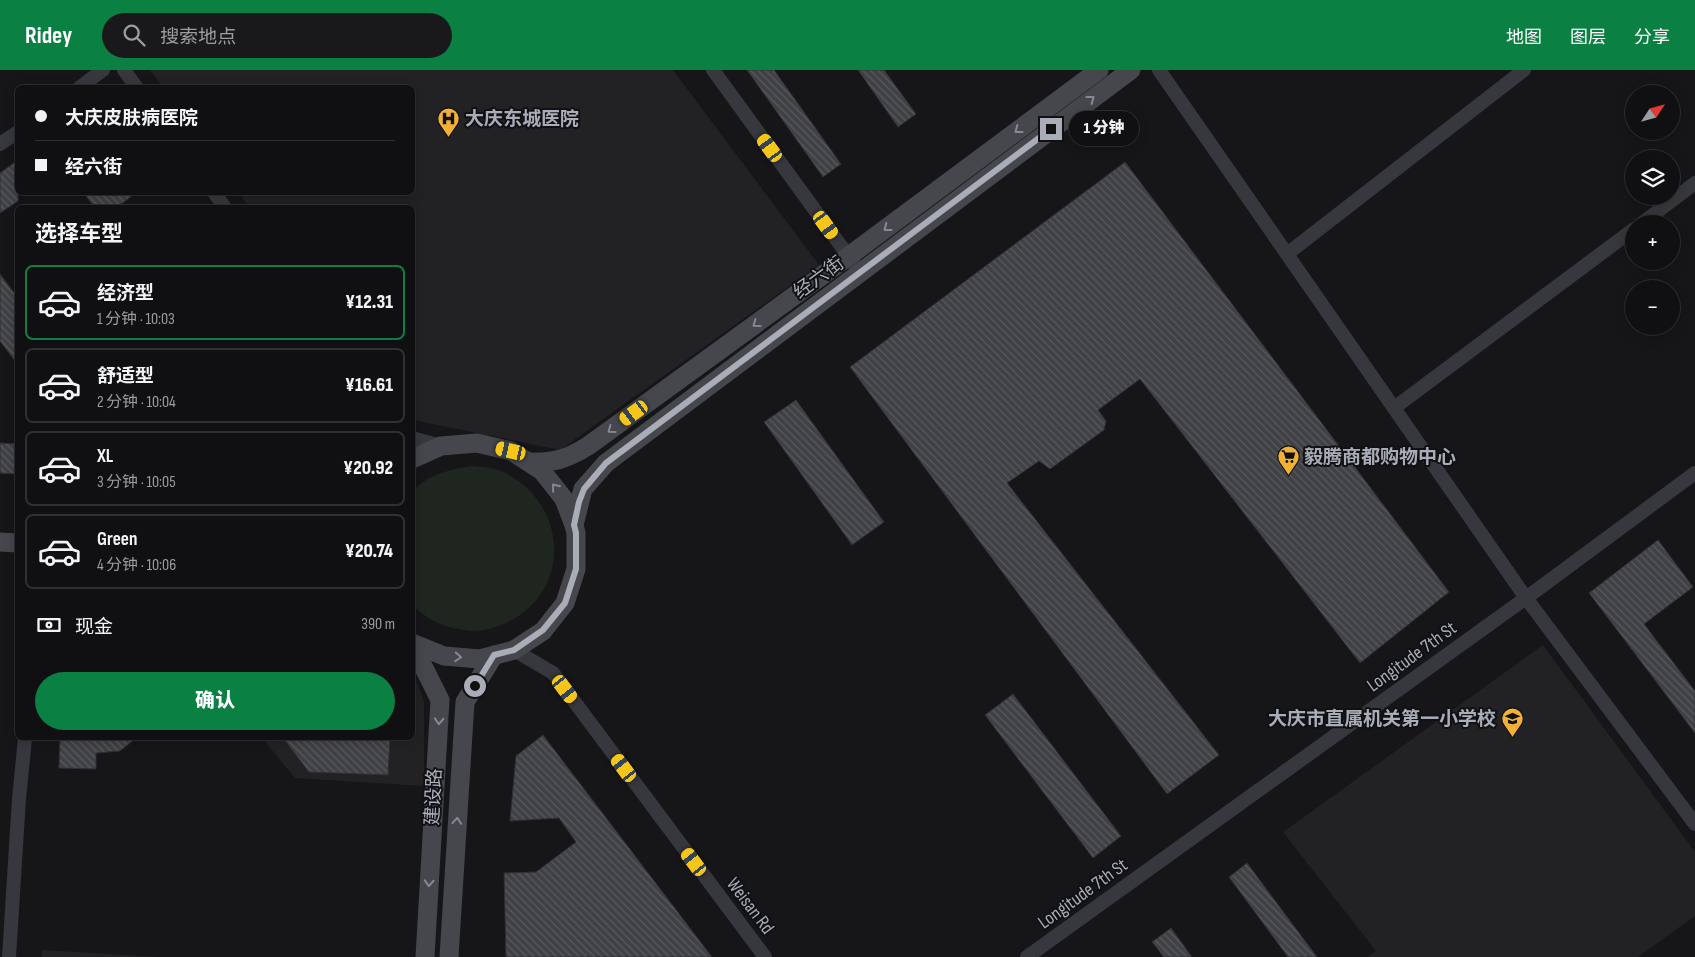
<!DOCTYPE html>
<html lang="zh">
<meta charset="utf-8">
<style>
:root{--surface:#101012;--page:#19191b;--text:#f1f3f6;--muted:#9c9d9f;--line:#303032;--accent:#0b8043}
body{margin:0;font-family:"Sofia Sans Condensed","Noto Sans SC",sans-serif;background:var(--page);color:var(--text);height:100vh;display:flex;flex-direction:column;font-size:19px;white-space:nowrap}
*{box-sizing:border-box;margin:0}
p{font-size:16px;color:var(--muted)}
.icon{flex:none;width:28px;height:28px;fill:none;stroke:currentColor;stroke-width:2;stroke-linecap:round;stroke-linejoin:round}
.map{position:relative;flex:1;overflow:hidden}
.sheet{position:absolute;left:15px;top:135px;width:400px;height:535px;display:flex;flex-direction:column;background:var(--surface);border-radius:8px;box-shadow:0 2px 12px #0003,0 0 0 1px var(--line)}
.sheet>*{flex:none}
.banner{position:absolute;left:15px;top:15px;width:400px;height:110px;border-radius:8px;box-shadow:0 2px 12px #0003,0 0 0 1px var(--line);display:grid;align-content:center;height:110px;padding:0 20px;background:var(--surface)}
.needle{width:32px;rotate:54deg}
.fabs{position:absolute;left:1625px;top:15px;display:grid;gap:10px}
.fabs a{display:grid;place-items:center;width:55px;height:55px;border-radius:50%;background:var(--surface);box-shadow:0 2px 12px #0003,0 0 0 1px var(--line);font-size:25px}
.end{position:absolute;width:22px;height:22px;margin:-11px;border:6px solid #a8adb8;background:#111;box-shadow:0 0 0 2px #111}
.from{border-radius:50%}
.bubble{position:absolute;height:35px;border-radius:18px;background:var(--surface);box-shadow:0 2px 12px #0003,0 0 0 1px var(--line);font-size:16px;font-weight:800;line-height:35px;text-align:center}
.car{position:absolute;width:15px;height:30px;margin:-15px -8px;border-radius:6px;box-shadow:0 0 4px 1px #0007;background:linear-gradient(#f5c518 24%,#345 0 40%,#f5c518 0 76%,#345 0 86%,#f5c518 0)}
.banner b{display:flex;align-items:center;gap:18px;height:48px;font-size:19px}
.banner b+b{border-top:1px solid var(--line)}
.banner i{width:12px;height:12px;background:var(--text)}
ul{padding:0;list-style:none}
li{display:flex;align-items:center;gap:15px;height:75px;margin:0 10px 8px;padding:0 10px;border:2px solid var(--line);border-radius:8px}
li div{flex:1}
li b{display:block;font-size:19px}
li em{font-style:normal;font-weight:800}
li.active{border-color:var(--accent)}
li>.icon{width:45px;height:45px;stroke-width:1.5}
h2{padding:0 20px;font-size:22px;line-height:60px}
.pay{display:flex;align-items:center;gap:12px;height:55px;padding:0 20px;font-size:19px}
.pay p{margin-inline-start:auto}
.button{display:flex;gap:10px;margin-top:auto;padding:10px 20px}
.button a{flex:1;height:58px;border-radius:30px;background:var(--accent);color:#fff;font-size:20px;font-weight:800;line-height:58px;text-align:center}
header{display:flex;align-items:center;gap:30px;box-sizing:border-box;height:70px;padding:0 25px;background:var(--accent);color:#fff}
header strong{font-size:24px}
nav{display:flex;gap:28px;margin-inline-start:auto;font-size:18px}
.search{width:350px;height:45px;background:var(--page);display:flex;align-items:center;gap:12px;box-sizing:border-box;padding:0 18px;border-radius:28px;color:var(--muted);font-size:19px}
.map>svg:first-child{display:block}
.built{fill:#222225}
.grass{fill:#1e261f}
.building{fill:url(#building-back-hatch);stroke:#303034}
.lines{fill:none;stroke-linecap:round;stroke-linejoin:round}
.street{stroke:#37383d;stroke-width:14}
.secondary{stroke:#45474d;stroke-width:19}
.oneway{stroke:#858993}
.route{stroke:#a8adb8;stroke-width:6}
.labels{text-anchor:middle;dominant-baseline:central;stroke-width:4;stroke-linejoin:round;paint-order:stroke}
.poi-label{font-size:19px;font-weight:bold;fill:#a8adb8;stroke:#111113;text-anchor:start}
.street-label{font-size:19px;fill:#a8adb8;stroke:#111113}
</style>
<header>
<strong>Ridey</strong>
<div class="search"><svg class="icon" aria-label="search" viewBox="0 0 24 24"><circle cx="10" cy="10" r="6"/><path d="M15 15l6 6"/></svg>搜索地点</div>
<nav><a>地图</a><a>图层</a><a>分享</a></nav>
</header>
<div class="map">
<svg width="1695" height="887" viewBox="0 0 1695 887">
<defs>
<pattern id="building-back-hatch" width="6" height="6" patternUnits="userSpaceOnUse" patternTransform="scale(1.25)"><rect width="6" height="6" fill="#404145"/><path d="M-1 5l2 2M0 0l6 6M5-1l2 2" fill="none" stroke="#595a5e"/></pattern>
</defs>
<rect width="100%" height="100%" fill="#161618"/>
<g class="built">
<polygon points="150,0 673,0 819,195 560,380 413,350 412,138 249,137 239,123 412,122 412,18 163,17"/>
<polygon points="1543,575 1695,782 1695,846 1638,887 1367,887 1376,881 1283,762"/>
<polygon points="413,602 424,631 424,716 295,708 262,668 412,668"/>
<polygon points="42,880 160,887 42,887"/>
</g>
<path class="grass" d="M471,396C481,397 493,397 501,401C568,431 574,521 506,553C491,560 475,563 458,559C441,556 424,548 413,535L412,422C428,404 449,400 471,396Z"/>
<g class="building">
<polygon points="747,0 774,0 841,94 823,107"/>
<polygon points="858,0 884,0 916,44 898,57"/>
<polygon points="18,90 18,131 0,143 0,103"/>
<polygon points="1125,92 1449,522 1360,593 1140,309 1098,340 1106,351 1104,360 1050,399 1039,391 1007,413 1219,685 1167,724 850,297"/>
<polygon points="83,122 137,122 116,138 95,138"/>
<polygon points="0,204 18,228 18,295 0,271"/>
<polygon points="796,330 884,452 852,475 764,352"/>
<polygon points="0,373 18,374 18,404 0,403"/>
<polygon points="1658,470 1693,517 1644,554 1695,621 1695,663 1589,523"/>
<polygon points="1013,624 1121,766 1093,788 985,645"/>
<polygon points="543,665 712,887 506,887 504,803 536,802 576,772 559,748 510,751 516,686"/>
<polygon points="60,668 136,668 120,681 96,683 96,699 59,698"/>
<polygon points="283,668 390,668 388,705 309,702"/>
<polygon points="1247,793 1317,887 1288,887 1229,807"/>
<polygon points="1171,858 1192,887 1164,887 1152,872"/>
</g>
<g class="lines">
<g class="street">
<polyline points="124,0 137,18"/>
<polyline points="713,0 860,202"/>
<polyline points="1159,0 1526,528 1695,754"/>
<polyline points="79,18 103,0"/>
<polyline points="0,74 18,62"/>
<polyline points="214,122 225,138"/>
<polyline points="1641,154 1695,113"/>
<polyline points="1287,184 1524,0"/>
<polyline points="1394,338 1634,159"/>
<polyline points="412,368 441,376"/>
<polyline points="514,580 553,603 765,887"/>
<polyline points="9,887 19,729 25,668"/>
<polyline points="1027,887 1526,528 1695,403"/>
</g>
<g class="secondary">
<polyline points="412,389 441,376 477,373 511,381 542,401 564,429 574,455 576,463 576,499 565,533 543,561 514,580 480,589 444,586 412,573"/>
<path d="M529,392C554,393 567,389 588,376L849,186L1099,0"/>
<polyline points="574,455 583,419 606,393 1131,0"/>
<polyline points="0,472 18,473"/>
<polyline points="412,574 440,630 425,887"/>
<polyline points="449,887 465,632 494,585"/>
</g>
</g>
<defs><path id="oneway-chevron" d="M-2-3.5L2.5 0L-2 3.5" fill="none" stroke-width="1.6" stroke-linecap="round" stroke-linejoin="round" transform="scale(1.25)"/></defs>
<g class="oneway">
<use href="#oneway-chevron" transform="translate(1091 29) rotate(-37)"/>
<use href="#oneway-chevron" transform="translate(1018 60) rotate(143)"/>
<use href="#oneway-chevron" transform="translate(887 158) rotate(143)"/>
<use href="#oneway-chevron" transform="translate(756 254) rotate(144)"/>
<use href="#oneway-chevron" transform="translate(611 360) rotate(144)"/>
<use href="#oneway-chevron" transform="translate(555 417) rotate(-129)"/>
<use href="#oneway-chevron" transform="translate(458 587) rotate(4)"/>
<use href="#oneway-chevron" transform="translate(439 651) rotate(93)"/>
<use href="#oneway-chevron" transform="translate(457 751) rotate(-86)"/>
<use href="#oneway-chevron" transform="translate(429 813) rotate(93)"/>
</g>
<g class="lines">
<polyline class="route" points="475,616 494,585 514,580 543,560 565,533 576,499 576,463 574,455 579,432 584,419 606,393 1051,59"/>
</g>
<defs>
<symbol id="hospital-pin" viewBox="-11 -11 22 30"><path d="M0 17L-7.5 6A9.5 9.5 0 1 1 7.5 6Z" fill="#f2b134" stroke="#111113"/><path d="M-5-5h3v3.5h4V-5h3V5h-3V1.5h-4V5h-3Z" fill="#111"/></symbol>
<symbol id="supermarket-pin" viewBox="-11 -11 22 30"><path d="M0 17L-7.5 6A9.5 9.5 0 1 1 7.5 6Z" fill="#f2b134" stroke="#111113"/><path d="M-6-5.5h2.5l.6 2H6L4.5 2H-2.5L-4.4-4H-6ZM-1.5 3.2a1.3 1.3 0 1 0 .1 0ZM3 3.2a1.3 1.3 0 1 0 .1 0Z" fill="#111"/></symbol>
<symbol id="school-pin" viewBox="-11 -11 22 30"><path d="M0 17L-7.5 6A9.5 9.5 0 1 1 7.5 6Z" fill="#f2b134" stroke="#111113"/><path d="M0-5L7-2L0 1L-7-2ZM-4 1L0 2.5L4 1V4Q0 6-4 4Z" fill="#111"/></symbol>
</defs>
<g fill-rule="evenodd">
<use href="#hospital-pin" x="436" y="36" width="25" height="34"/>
<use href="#supermarket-pin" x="1276" y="374" width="25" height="34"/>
<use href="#school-pin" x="1500" y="636" width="25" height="34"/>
</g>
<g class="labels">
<g class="poi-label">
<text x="465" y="49">大庆东城医院</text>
<text x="1304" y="387">毅腾商都购物中心</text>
<text x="1496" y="649" text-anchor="end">大庆市直属机关第一小学校</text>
</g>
<g class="street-label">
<text transform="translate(819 208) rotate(-36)">经六街</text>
<text transform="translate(1412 587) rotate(-36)">Longitude 7th St</text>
<text transform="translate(434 727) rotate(-87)">建设路</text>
<text transform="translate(1083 824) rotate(-36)">Longitude 7th St</text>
<text transform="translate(750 836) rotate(53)">Weisan Rd</text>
</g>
</g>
</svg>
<div class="fabs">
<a><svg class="needle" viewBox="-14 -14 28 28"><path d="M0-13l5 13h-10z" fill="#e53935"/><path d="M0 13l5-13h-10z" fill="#9c9d9f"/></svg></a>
<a><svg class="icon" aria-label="layers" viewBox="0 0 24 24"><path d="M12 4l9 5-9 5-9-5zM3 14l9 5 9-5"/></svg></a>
<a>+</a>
<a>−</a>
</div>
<i class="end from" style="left:475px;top:616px"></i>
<i class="end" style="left:1051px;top:59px"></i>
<div class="bubble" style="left:1069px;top:41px;width:70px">1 分钟</div>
<i class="car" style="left:770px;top:78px;rotate:324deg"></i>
<i class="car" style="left:826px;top:155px;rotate:144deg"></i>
<i class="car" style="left:634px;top:343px;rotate:234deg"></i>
<i class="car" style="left:511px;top:381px;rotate:283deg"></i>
<i class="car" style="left:565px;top:619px;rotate:143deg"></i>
<i class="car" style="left:624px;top:698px;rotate:323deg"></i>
<i class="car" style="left:694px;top:792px;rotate:323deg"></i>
<div class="banner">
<b><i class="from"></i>大庆皮肤病医院</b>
<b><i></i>经六街</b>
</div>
<section class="sheet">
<h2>选择车型</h2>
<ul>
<li class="active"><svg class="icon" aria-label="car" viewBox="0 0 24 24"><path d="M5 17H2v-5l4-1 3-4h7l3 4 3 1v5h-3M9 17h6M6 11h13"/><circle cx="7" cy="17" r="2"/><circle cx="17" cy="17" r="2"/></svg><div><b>经济型</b><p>1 分钟 · 10:03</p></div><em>¥12.31</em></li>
<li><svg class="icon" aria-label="car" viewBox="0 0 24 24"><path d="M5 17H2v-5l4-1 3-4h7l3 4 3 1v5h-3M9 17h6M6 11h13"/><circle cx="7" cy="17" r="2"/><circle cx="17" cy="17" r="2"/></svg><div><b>舒适型</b><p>2 分钟 · 10:04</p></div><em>¥16.61</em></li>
<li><svg class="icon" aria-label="car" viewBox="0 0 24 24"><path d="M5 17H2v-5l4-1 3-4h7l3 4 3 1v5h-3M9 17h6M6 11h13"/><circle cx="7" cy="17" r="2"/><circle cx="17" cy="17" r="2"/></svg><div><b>XL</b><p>3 分钟 · 10:05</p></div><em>¥20.92</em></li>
<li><svg class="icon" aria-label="car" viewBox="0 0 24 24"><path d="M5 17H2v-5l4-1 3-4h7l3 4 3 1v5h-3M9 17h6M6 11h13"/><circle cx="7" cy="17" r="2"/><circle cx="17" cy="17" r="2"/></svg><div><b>Green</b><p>4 分钟 · 10:06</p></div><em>¥20.74</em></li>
</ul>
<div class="pay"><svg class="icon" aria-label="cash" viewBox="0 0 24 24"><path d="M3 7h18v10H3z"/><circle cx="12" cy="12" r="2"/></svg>现金<p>390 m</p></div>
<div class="button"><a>确认</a></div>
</section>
</div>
